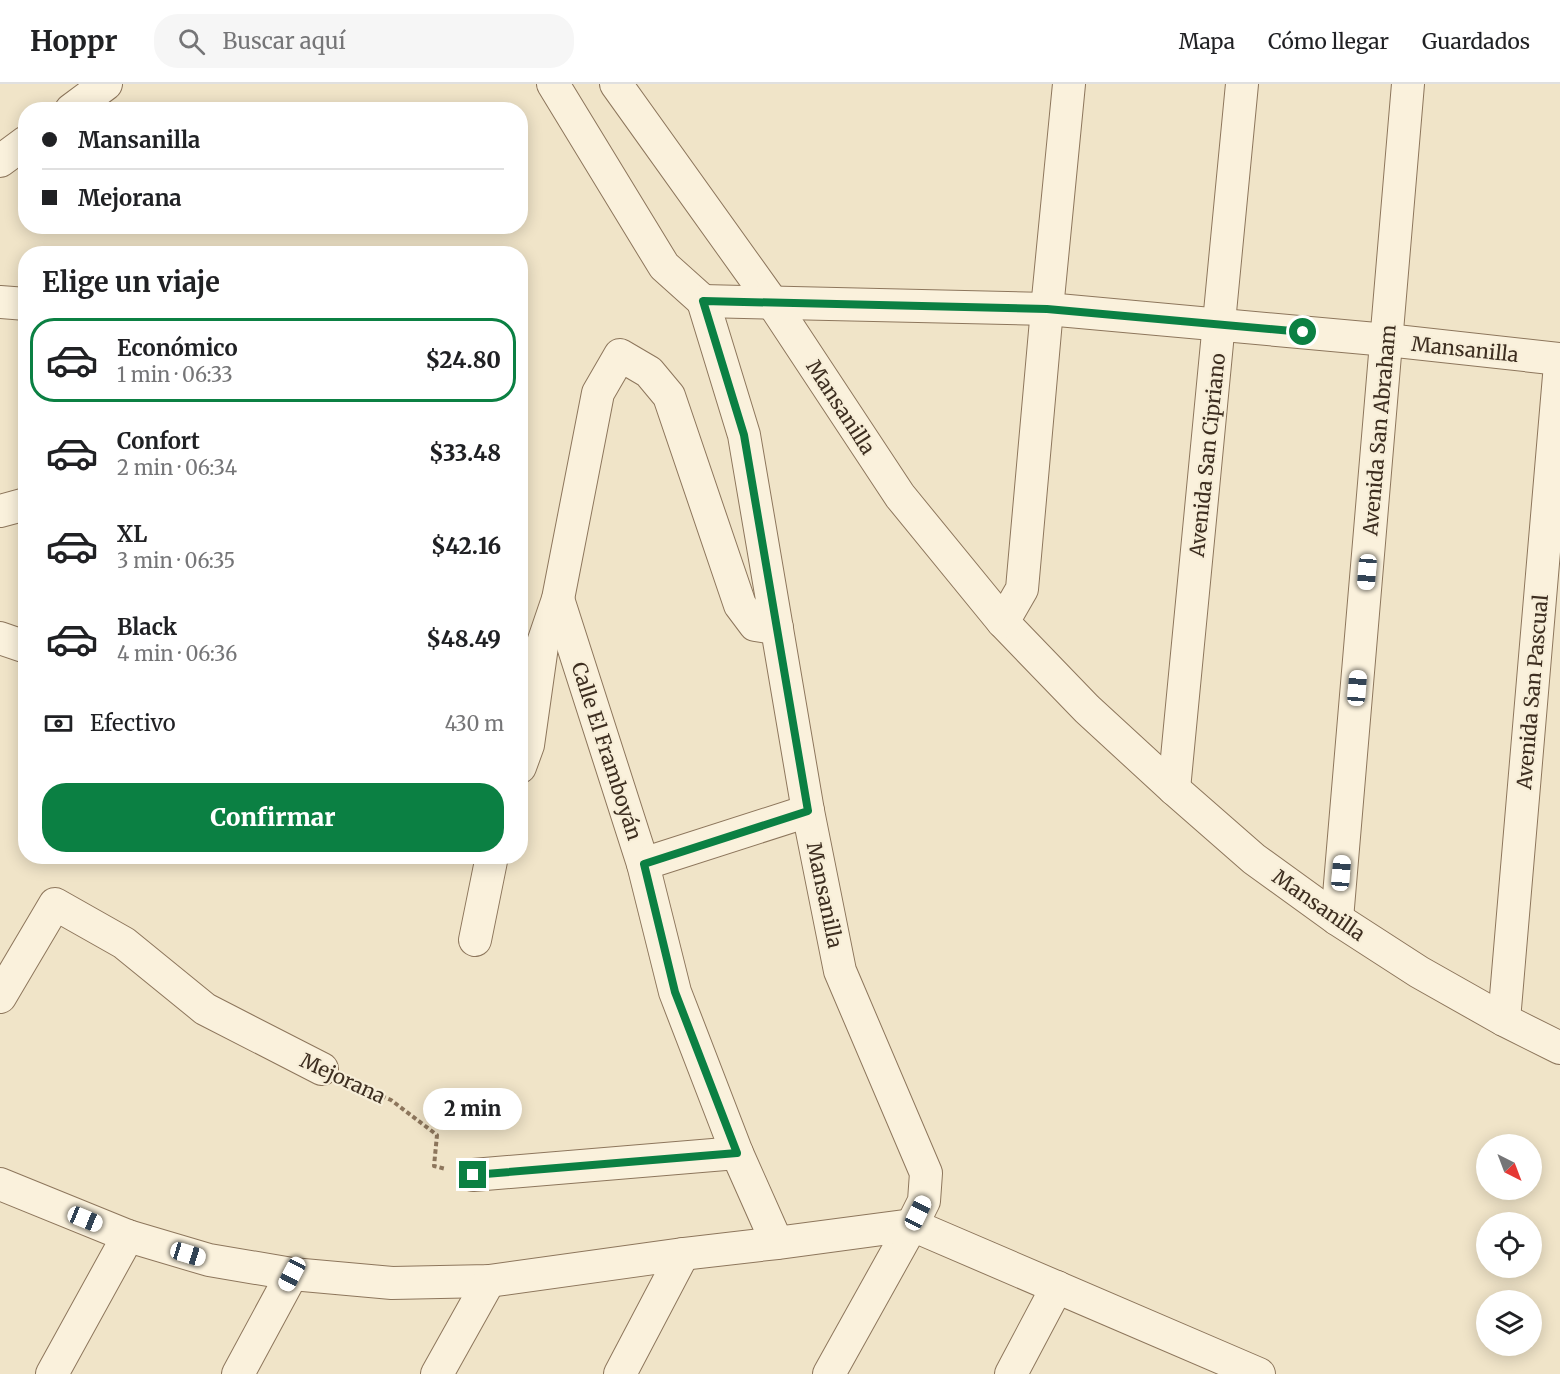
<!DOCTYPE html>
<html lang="es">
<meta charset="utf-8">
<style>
:root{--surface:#fff;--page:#f6f6f6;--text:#202124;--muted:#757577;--line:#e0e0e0;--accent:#0b8043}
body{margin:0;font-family:Merriweather,serif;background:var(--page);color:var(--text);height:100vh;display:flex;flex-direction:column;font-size:22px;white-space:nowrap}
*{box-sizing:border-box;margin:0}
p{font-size:20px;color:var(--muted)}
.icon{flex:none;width:33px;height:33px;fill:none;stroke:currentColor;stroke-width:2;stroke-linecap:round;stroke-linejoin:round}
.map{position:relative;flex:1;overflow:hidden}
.side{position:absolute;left:18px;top:162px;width:510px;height:618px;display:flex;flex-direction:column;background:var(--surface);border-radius:24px;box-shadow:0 3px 15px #0003}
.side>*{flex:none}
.top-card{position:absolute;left:18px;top:18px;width:510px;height:132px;border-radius:24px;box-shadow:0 3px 15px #0003;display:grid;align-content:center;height:132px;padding:0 24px;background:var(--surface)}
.needle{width:39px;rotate:138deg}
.buttons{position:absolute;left:1476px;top:1050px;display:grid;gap:12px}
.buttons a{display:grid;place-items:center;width:66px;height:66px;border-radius:50%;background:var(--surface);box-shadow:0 3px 15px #0003;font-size:30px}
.end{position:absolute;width:27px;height:27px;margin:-14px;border:8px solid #0b8043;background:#fff;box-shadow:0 0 0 3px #fff}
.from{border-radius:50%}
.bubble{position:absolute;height:42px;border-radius:21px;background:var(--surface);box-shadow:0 3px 15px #0003;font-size:20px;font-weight:800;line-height:42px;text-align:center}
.car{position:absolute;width:18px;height:36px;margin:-18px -9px;border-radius:8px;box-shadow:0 0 4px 2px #0007;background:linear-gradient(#fff 24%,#345 0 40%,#fff 0 76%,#345 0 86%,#fff 0)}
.top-card b{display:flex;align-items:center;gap:21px;height:57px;font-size:22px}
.top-card b+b{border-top:2px solid var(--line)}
.top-card i{width:15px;height:15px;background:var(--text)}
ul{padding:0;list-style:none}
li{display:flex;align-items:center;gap:18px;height:84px;margin:0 12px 9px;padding:0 12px;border:3px solid transparent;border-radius:24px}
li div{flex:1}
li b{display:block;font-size:22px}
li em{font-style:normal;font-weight:800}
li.on{border-color:var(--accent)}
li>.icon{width:54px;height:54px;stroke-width:1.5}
h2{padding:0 24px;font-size:27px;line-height:72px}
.pay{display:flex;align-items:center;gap:15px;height:66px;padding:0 24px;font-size:22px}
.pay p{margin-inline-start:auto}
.cta{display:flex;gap:12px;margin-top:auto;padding:12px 24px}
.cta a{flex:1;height:69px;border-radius:24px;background:var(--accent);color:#fff;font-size:24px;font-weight:800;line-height:69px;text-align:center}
header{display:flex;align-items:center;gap:36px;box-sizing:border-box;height:84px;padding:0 30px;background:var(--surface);border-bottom:2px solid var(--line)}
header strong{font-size:28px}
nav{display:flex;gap:33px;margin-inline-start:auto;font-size:21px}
.search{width:420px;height:54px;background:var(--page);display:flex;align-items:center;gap:15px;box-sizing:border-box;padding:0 21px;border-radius:24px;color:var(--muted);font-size:22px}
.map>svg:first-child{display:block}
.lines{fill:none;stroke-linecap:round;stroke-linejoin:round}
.minor-casing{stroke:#8d765c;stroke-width:34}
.path{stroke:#8d765c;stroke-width:4;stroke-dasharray:4.5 3;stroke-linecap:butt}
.minor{stroke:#faf1dc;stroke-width:32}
.route{stroke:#0b8043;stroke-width:8}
.labels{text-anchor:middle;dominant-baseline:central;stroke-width:4.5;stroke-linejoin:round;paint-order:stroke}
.street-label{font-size:20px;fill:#3d2e20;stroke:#f7eed8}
</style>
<header>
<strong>Hoppr</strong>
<div class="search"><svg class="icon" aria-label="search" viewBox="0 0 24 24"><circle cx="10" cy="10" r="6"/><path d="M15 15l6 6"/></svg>Buscar aquí</div>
<nav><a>Mapa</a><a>Cómo llegar</a><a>Guardados</a></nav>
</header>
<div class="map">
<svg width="1560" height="1290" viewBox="0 0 1560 1290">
<rect width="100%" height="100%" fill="#f0e4c8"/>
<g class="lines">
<defs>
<g id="minor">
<polyline points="553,0 664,182 703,217"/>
<polyline points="616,0 772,218 900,412 1003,538 1087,625 1174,705 1254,775 1337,835 1419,888 1504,936 1560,964"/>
<polyline points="71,26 106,0"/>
<polyline points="0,77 26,58"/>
<polyline points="703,217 744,351 808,727 840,887 926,1089 924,1117 912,1141 829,1290"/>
<polyline points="703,217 1047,225 1387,256 1560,275"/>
<polyline points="0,218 26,220"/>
<polyline points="0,427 26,420"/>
<polyline points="558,515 643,780 675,908 737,1069 777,1159"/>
<polyline points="1003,538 1022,505 1047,225 1069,0"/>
<polyline points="0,554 26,563"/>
<polyline points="520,683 528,661 542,562 558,515 598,309 620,271 649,288 669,312 740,521 755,541 777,544"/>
<polyline points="1174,705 1242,0"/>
<polyline points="643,780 808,727"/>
<polyline points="1337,835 1408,0"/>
<polyline points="475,856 492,772"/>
<polyline points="0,913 55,820 124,859 205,925 322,985"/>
<polyline points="1504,936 1560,280"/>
<polyline points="473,1091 737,1069"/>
<polyline points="0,1100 128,1152 209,1176 292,1190 392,1199 489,1197 683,1170 777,1159 912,1141 1259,1290"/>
<polyline points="52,1290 128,1152"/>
<polyline points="238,1290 292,1190"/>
<polyline points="437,1290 489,1197"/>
<polyline points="620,1290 683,1170"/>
<polyline points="1011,1290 1057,1203"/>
</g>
</defs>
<use href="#minor" class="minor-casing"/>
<polyline class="path" points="347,997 391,1016 437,1051 434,1082 446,1085"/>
<use href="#minor" class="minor"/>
</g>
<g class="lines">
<polyline class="route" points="473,1091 737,1069 675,908 644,780 808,727 744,351 703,217 1047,225 1303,248"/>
</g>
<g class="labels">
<g class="street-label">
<text transform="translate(1465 265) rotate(6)">Mansanilla</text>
<text transform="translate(841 323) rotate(57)">Mansanilla</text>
<text transform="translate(1379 346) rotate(-85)">Avenida San Abraham</text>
<text transform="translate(1207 371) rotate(-84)">Avenida San Cipriano</text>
<text transform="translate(1532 608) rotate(-85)">Avenida San Pascual</text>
<text transform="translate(607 667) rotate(72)">Calle El Framboyán</text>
<text transform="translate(825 811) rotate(78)">Mansanilla</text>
<text transform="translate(1319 821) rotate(35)">Mansanilla</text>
<text transform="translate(343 994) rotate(25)">Mejorana</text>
</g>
</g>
</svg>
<div class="buttons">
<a><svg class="needle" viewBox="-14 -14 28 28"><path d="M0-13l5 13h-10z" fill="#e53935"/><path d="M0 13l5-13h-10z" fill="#757577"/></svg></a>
<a><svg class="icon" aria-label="locate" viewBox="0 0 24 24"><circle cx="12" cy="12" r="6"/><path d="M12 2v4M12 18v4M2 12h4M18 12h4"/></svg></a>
<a><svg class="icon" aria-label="layers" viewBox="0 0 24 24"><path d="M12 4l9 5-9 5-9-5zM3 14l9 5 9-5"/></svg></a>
</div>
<i class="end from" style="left:1303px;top:248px"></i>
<i class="end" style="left:473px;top:1091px"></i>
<div class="bubble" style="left:423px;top:1004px;width:99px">2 min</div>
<i class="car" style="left:1367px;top:488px;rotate:185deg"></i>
<i class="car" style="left:1357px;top:604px;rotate:5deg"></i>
<i class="car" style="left:1341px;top:789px;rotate:5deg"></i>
<i class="car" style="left:918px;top:1129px;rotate:26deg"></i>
<i class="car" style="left:85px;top:1135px;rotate:112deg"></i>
<i class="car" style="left:188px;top:1170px;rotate:107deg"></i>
<i class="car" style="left:292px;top:1190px;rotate:208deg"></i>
<div class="top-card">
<b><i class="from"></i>Mansanilla</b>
<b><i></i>Mejorana</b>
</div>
<section class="side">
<h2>Elige un viaje</h2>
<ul>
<li class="on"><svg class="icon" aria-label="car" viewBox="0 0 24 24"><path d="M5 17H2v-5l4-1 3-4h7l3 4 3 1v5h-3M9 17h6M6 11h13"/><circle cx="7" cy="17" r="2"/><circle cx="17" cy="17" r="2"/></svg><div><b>Económico</b><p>1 min · 06:33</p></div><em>$24.80</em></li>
<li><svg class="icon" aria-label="car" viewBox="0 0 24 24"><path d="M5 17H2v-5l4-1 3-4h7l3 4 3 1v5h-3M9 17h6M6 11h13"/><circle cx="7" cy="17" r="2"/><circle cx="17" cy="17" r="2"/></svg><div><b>Confort</b><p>2 min · 06:34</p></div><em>$33.48</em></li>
<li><svg class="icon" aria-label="car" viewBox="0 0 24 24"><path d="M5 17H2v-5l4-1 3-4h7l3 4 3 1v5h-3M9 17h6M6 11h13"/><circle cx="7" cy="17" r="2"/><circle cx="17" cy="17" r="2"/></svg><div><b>XL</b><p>3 min · 06:35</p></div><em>$42.16</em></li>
<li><svg class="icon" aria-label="car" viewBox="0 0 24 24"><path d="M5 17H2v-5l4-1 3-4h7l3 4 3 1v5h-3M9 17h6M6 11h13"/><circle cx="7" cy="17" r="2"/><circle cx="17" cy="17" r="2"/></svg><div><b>Black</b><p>4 min · 06:36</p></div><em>$48.49</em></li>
</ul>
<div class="pay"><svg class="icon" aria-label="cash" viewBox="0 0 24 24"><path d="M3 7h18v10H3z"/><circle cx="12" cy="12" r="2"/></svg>Efectivo<p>430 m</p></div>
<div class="cta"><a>Confirmar</a></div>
</section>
</div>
